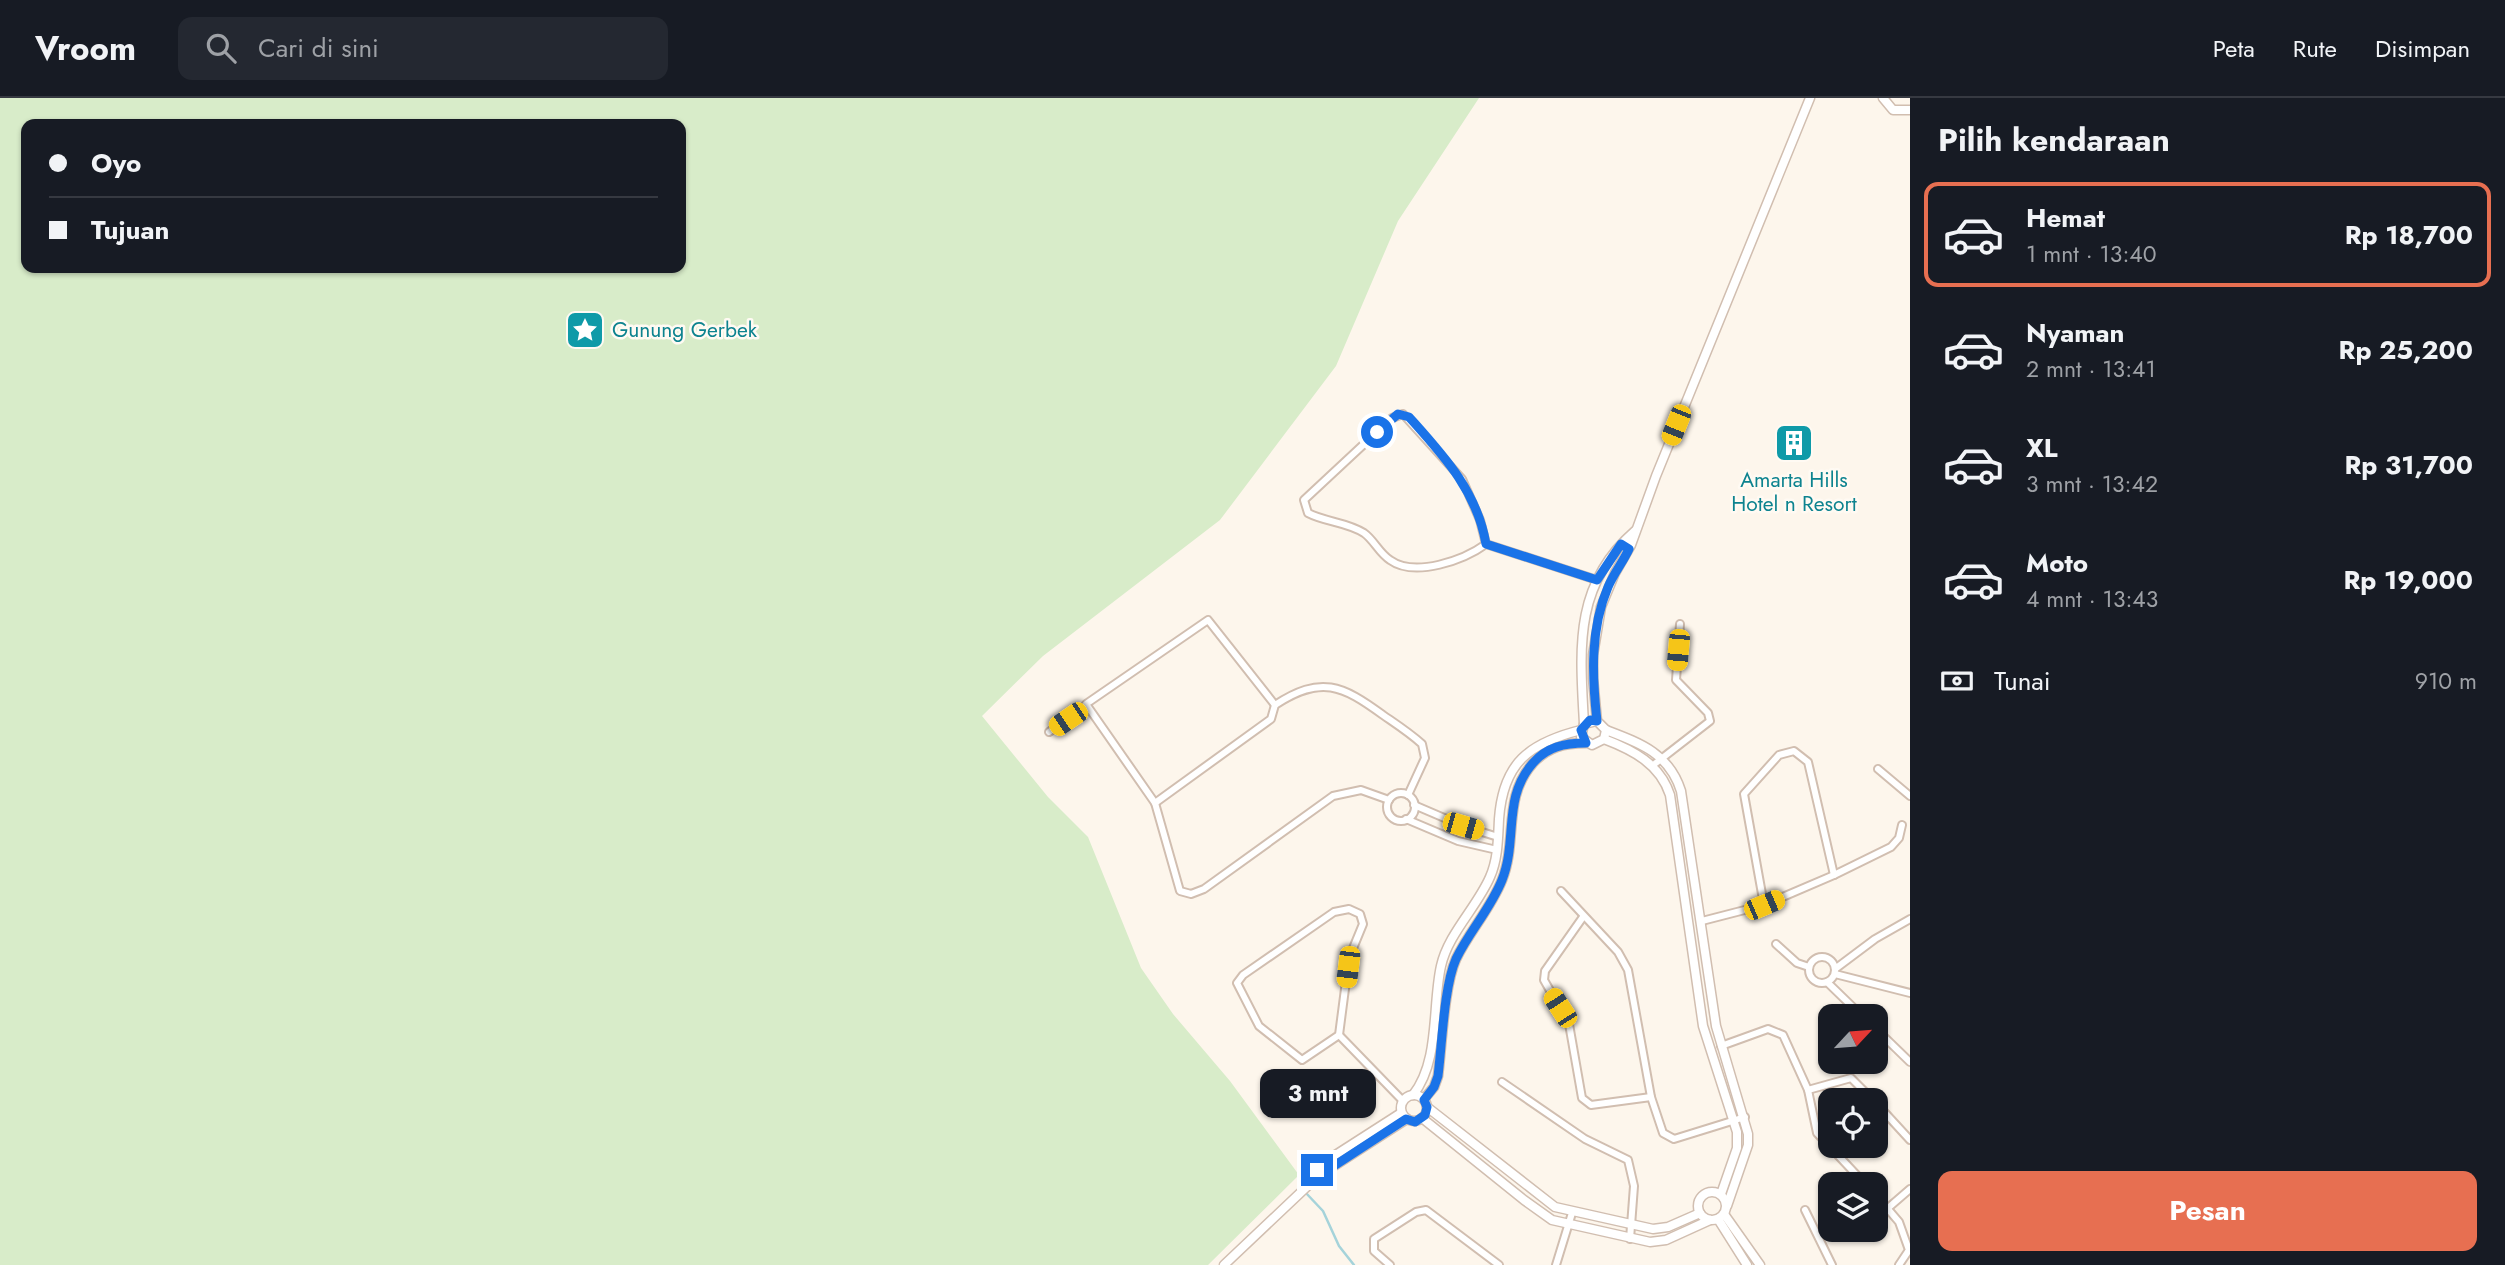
<!DOCTYPE html>
<html lang="id">
<meta charset="utf-8">
<style>
:root{--surface:#171b24;--page:#242831;--text:#f1f3f6;--muted:#9ea1a6;--line:#363941;--accent:#e76f51}
body{margin:0;font-family:Jost,sans-serif;background:var(--page);color:var(--text);height:100vh;display:flex;flex-direction:column;font-size:26px;white-space:nowrap}
*{box-sizing:border-box;margin:0}
p{font-size:23px;color:var(--muted)}
.icon{flex:none;width:38px;height:38px;fill:none;stroke:currentColor;stroke-width:2;stroke-linecap:round;stroke-linejoin:round}
.map{position:relative;flex:1;overflow:hidden}
.sheet{display:flex;flex-direction:column;background:var(--surface);width:595px}
.sheet>*{flex:none}
.hud{position:absolute;left:21px;top:21px;width:665px;height:154px;border-radius:14px;box-shadow:0 2px 5px #0004;display:grid;align-content:center;height:154px;padding:0 28px;background:var(--surface)}
.needle{width:46px;rotate:64deg}
.controls{position:absolute;left:1818px;top:906px;display:grid;gap:14px}
.controls a{display:grid;place-items:center;width:70px;height:70px;border-radius:14px;background:var(--surface);box-shadow:0 2px 5px #0004;font-size:35px}
.end{position:absolute;width:32px;height:32px;margin:-16px;border:9px solid #1a73e8;background:#fff;box-shadow:0 0 0 4px #fff}
.from{border-radius:50%}
.bubble{position:absolute;height:49px;border-radius:14px;background:var(--surface);box-shadow:0 2px 5px #0004;font-size:23px;font-weight:700;line-height:49px;text-align:center}
.car{position:absolute;width:21px;height:42px;margin:-21px -10px;border-radius:9px;box-shadow:0 0 5px 2px #0007;background:linear-gradient(#f5c518 24%,#345 0 40%,#f5c518 0 76%,#345 0 86%,#f5c518 0)}
.hud b{display:flex;align-items:center;gap:24px;height:66px;font-size:26px}
.hud b+b{border-top:2px solid var(--line)}
.hud i{width:18px;height:18px;background:var(--text)}
ul{padding:0;list-style:none}
li{display:flex;align-items:center;gap:21px;height:105px;margin:0 14px 10px;padding:0 14px;border:4px solid transparent;border-radius:14px}
li div{flex:1}
li b{display:block;font-size:26px}
li em{font-style:normal;font-weight:700}
li.current{border-color:var(--accent)}
li>.icon{width:63px;height:63px;stroke-width:1.5}
h2{padding:0 28px;font-size:32px;line-height:84px}
.pay{display:flex;align-items:center;gap:18px;height:77px;padding:0 28px;font-size:26px}
.pay p{margin-inline-start:auto}
.button{display:flex;gap:14px;margin-top:auto;padding:14px 28px}
.button a{flex:1;height:80px;border-radius:14px;background:var(--accent);color:#fff;font-size:28px;font-weight:700;line-height:80px;text-align:center}
header{display:flex;align-items:center;gap:42px;box-sizing:border-box;height:98px;padding:0 35px;background:var(--surface);border-bottom:2px solid var(--line)}
header strong{font-size:33px}
nav{display:flex;gap:38px;margin-inline-start:auto;font-size:24px}
.search{width:490px;height:63px;background:var(--page);display:flex;align-items:center;gap:18px;box-sizing:border-box;padding:0 24px;border-radius:14px;color:var(--muted);font-size:26px}
main{display:flex;flex:1;min-height:0}
.map>svg:first-child{display:block}
.green{fill:#d8ecc9;fill-rule:evenodd}
.lines{fill:none;stroke-linecap:round;stroke-linejoin:round}
.stream{stroke:#a5d3da;stroke-width:2.5}
.minor-casing{stroke:#d1beb0;stroke-width:10}
.tertiary-casing{stroke:#d1beb0;stroke-width:11}
.minor{stroke:#fff;stroke-width:6}
.tertiary{stroke:#fff;stroke-width:8}
.route{stroke:#1a73e8;stroke-width:9}
.labels{text-anchor:middle;dominant-baseline:central;stroke-width:5;stroke-linejoin:round;paint-order:stroke}
.culture-label{font-size:21px;fill:#0d838f;stroke:#fffaf3;text-anchor:start}
</style>
<header>
<strong>Vroom</strong>
<div class="search"><svg class="icon" aria-label="search" viewBox="0 0 24 24"><circle cx="10" cy="10" r="6"/><path d="M15 15l6 6"/></svg>Cari di sini</div>
<nav><a>Peta</a><a>Rute</a><a>Disimpan</a></nav>
</header>
<main>
<div class="map">
<svg width="1910" height="1167" viewBox="0 0 1910 1167">
<rect width="100%" height="100%" fill="#fdf6ec"/>
<path class="green" d="M0,0H1479L1398,123L1336,268L1220,422L1043,558L982,618L1048,699L1088,739L1141,870L1173,916L1230,983L1299,1077L1208,1167H0ZM26,26H681V170H26Z"/>
<g class="lines">
<polyline class="stream" points="1305,1094 1323,1113 1339,1148 1354,1167"/>
<defs>
<g id="minor">
<path d="M1486,446L1480,422L1462,381L1403,316L1392,320L1304,402L1308,415C1325,424 1347,424 1364,435C1374,442 1379,455 1390,462C1415,480 1464,462 1486,446L1597,482"/>
<polyline points="1275,607 1208,522 1086,606 1155,705 1180,793 1191,796 1204,791 1333,698 1361,692 1389,702"/>
<polyline points="1049,634 1086,609"/>
<polyline points="1652,668 1710,623 1708,615 1676,582 1680,526"/>
<polyline points="1878,671 1910,698"/>
<circle cx="1401" cy="709" r="14"/>
<path d="M1155,705L1271,621L1275,607C1321,577 1342,587 1383,617C1396,626 1410,635 1422,646L1425,660L1408,697"/>
<polyline points="1414,707 1463,728 1498,739"/>
<polyline points="1406,721 1458,743 1497,752"/>
<polyline points="1561,793 1618,854 1628,872 1651,999 1663,1035 1674,1041 1745,1019"/>
<polyline points="1764,807 1744,696 1779,657 1794,653 1808,664 1834,777"/>
<polygon points="1349,811 1360,816 1363,826 1349,860 1339,937 1302,962 1259,928 1237,885 1243,877 1334,814"/>
<polyline points="1583,819 1545,873 1544,882 1569,926 1582,1000 1591,1007 1651,999"/>
<polyline points="1702,823 1764,807 1834,777 1891,749 1899,740 1902,727"/>
<polyline points="1776,846 1797,865 1809,869"/>
<circle cx="1822" cy="872" r="13"/>
<polyline points="1835,871 1875,841 1910,821"/>
<polyline points="1835,876 1910,895"/>
<polyline points="1827,884 1863,919"/>
<polyline points="1876,931 1910,964"/>
<polyline points="1339,937 1403,1003"/>
<polyline points="1721,948 1768,931 1783,937 1808,992 1817,1035 1866,1087"/>
<polyline points="1502,984 1585,1041 1628,1062 1634,1088 1630,1141"/>
<polyline points="1808,992 1851,980 1874,1003"/>
<polyline points="1876,1005 1910,1042"/>
<polyline points="1876,1097 1899,1124 1909,1152 1899,1167"/>
<polyline points="1888,1110 1910,1091"/>
<polyline points="1805,1112 1832,1167"/>
<polyline points="1390,1167 1374,1153 1374,1141 1416,1114 1426,1112 1499,1167"/>
<polyline points="1556,1167 1572,1115"/>
</g>
<g id="tertiary">
<polyline points="1883,0 1893,12 1910,12"/>
<polyline points="1597,623 1584,626 1581,639 1592,647 1604,641 1606,632 1597,623 1593,580 1593,557 1601,509 1615,475 1631,447 1656,378 1810,0"/>
<path d="M1584,626C1580,551 1573,487 1635,433"/>
<path d="M1606,632C1640,645 1669,655 1681,693L1716,928L1748,1036V1047L1727,1108"/>
<path d="M1604,641C1633,652 1660,666 1670,697L1703,928L1737,1034V1050L1721,1096"/>
<circle cx="1414" cy="1010" r="13"/>
<path d="M1413,997C1440,963 1432,908 1441,868C1448,836 1477,809 1490,779C1498,761 1498,741 1499,721C1503,665 1529,645 1581,632"/>
<path d="M1424,1001L1434,989L1438,978C1442,946 1444,888 1456,861C1469,834 1491,810 1502,782C1518,742 1502,700 1533,665C1548,649 1564,645 1586,645"/>
<polyline points="1427,1009 1555,1109 1653,1131 1668,1129 1700,1115"/>
<polyline points="1422,1020 1524,1102 1552,1122 1650,1144 1666,1142 1710,1122"/>
<polyline points="1317,1079 1320,1067 1401,1015"/>
<circle cx="1712" cy="1108" r="14"/>
<polyline points="1724,1116 1760,1167"/>
<polyline points="1718,1121 1747,1167"/>
<polyline points="1224,1167 1317,1079 1407,1021"/>
</g>
</defs>
<use href="#minor" class="minor-casing"/>
<use href="#tertiary" class="tertiary-casing"/>
<use href="#minor" class="minor"/>
<use href="#tertiary" class="tertiary"/>
</g>
<g class="lines">
<path class="route" d="M1317,1072V1079L1406,1021L1415,1024L1425,1017L1427,1009L1424,1002L1434,989L1438,978C1442,946 1444,888 1456,861C1469,834 1491,810 1502,782C1518,742 1502,700 1533,665C1547,649 1564,645 1586,645L1581,632L1590,622L1597,623C1592,578 1590,531 1608,489C1614,475 1623,464 1629,451L1621,446L1597,482L1486,446C1477,393 1443,357 1409,319L1398,316L1377,334"/>
</g>
<defs>
<symbol id="sight-square" viewBox="-11 -11 22 22"><rect x="-9" y="-9" width="18" height="18" rx="4" fill="#0f9aa8" stroke="#fffaf3"/><path d="M0-6L1.8-2.2L6-1.7L2.9 1.2L3.7 5.4L0 3.3L-3.7 5.4L-2.9 1.2L-6-1.7L-1.8-2.2Z" fill="#fff"/></symbol>
<symbol id="building-square" viewBox="-11 -11 22 22"><rect x="-9" y="-9" width="18" height="18" rx="4" fill="#0f9aa8" stroke="#fffaf3"/><path d="M-4-6H4V6H1V3H-1V6H-4ZM-2.5-4.3h1.7v1.8h-1.7ZM.8-4.3h1.7v1.8H.8ZM-2.5-1h1.7V.8h-1.7ZM.8-1h1.7V.8H.8Z" fill="#fff"/></symbol>
</defs>
<g fill-rule="evenodd">
<use href="#sight-square" x="563" y="210" width="44" height="44"/>
<use href="#building-square" x="1772" y="323" width="44" height="44"/>
</g>
<g class="labels">
<g class="culture-label">
<text x="612" y="232">Gunung Gerbek</text>
<text x="1794" y="382" text-anchor="middle">Amarta Hills<tspan x="1794" dy="24">Hotel n Resort</tspan></text>
</g>
</g>
</svg>
<div class="controls">
<a><svg class="needle" viewBox="-14 -14 28 28"><path d="M0-13l5 13h-10z" fill="#e53935"/><path d="M0 13l5-13h-10z" fill="#9ea1a6"/></svg></a>
<a><svg class="icon" aria-label="locate" viewBox="0 0 24 24"><circle cx="12" cy="12" r="6"/><path d="M12 2v4M12 18v4M2 12h4M18 12h4"/></svg></a>
<a><svg class="icon" aria-label="layers" viewBox="0 0 24 24"><path d="M12 4l9 5-9 5-9-5zM3 14l9 5 9-5"/></svg></a>
</div>
<i class="end from" style="left:1377px;top:334px"></i>
<i class="end" style="left:1317px;top:1072px"></i>
<div class="bubble" style="left:1260px;top:971px;width:116px">3 mnt</div>
<i class="car" style="left:1676px;top:327px;rotate:202deg"></i>
<i class="car" style="left:1678px;top:552px;rotate:185deg"></i>
<i class="car" style="left:1068px;top:621px;rotate:236deg"></i>
<i class="car" style="left:1463px;top:728px;rotate:106deg"></i>
<i class="car" style="left:1764px;top:807px;rotate:67deg"></i>
<i class="car" style="left:1348px;top:869px;rotate:187deg"></i>
<i class="car" style="left:1560px;top:910px;rotate:327deg"></i>
<div class="hud">
<b><i class="from"></i>Oyo</b>
<b><i></i>Tujuan</b>
</div>
</div>
<section class="sheet">
<h2>Pilih kendaraan</h2>
<ul>
<li class="current"><svg class="icon" aria-label="car" viewBox="0 0 24 24"><path d="M5 17H2v-5l4-1 3-4h7l3 4 3 1v5h-3M9 17h6M6 11h13"/><circle cx="7" cy="17" r="2"/><circle cx="17" cy="17" r="2"/></svg><div><b>Hemat</b><p>1 mnt · 13:40</p></div><em>Rp 18,700</em></li>
<li><svg class="icon" aria-label="car" viewBox="0 0 24 24"><path d="M5 17H2v-5l4-1 3-4h7l3 4 3 1v5h-3M9 17h6M6 11h13"/><circle cx="7" cy="17" r="2"/><circle cx="17" cy="17" r="2"/></svg><div><b>Nyaman</b><p>2 mnt · 13:41</p></div><em>Rp 25,200</em></li>
<li><svg class="icon" aria-label="car" viewBox="0 0 24 24"><path d="M5 17H2v-5l4-1 3-4h7l3 4 3 1v5h-3M9 17h6M6 11h13"/><circle cx="7" cy="17" r="2"/><circle cx="17" cy="17" r="2"/></svg><div><b>XL</b><p>3 mnt · 13:42</p></div><em>Rp 31,700</em></li>
<li><svg class="icon" aria-label="car" viewBox="0 0 24 24"><path d="M5 17H2v-5l4-1 3-4h7l3 4 3 1v5h-3M9 17h6M6 11h13"/><circle cx="7" cy="17" r="2"/><circle cx="17" cy="17" r="2"/></svg><div><b>Moto</b><p>4 mnt · 13:43</p></div><em>Rp 19,000</em></li>
</ul>
<div class="pay"><svg class="icon" aria-label="cash" viewBox="0 0 24 24"><path d="M3 7h18v10H3z"/><circle cx="12" cy="12" r="2"/></svg>Tunai<p>910 m</p></div>
<div class="button"><a>Pesan</a></div>
</section>
</main>
